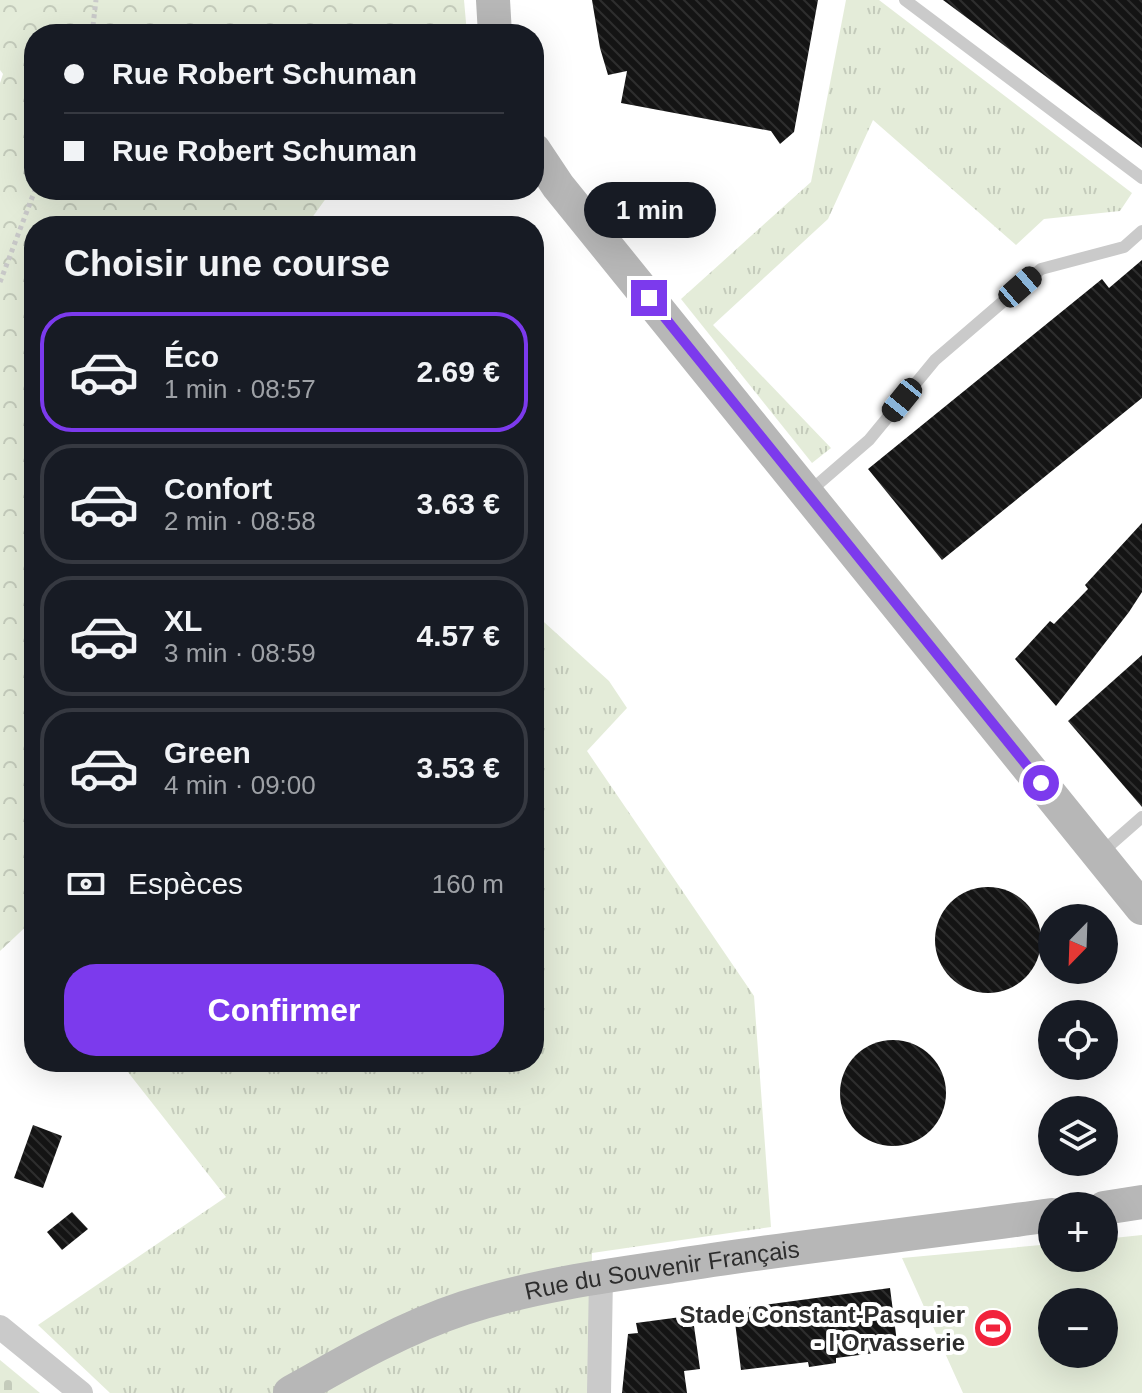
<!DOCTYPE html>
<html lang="fr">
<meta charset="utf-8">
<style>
:root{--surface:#171b24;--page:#242831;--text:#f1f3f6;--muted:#9ea1a6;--line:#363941;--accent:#7c3aed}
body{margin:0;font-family:Helvetica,sans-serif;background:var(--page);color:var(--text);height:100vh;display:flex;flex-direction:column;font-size:30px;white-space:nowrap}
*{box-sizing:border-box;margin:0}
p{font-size:26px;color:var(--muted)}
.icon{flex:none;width:44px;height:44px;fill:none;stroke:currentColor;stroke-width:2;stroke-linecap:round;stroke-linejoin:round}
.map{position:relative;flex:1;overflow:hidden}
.side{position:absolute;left:24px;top:216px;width:520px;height:856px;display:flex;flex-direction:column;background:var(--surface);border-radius:32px;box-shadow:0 8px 32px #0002}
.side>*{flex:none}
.banner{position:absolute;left:24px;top:24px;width:520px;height:176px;border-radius:32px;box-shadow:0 8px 32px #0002;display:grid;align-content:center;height:176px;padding:0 40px;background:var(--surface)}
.needle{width:52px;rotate:203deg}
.buttons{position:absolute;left:1038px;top:904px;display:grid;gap:16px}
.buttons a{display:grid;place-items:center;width:80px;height:80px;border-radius:50%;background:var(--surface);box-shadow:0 8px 32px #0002;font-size:40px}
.end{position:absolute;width:36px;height:36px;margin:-18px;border:10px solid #7c3aed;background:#fff;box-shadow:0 0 0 4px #fff}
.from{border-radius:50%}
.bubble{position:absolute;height:56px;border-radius:28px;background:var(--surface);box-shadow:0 8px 32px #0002;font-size:26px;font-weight:600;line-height:56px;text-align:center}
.car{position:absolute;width:24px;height:48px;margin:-24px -12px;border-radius:10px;box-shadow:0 0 6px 2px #0007;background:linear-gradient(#222 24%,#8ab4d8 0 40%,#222 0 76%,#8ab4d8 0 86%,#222 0)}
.banner b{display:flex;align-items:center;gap:28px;height:76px;font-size:30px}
.banner b+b{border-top:2px solid var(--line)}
.banner i{width:20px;height:20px;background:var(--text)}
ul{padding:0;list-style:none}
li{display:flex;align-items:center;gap:24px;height:120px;margin:0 16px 12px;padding:0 24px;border:4px solid var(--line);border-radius:32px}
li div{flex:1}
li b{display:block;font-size:30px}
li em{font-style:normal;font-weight:600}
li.selected{border-color:var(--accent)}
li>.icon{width:72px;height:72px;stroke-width:1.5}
h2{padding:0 40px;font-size:36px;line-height:96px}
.pay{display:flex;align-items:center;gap:20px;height:88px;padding:0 40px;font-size:30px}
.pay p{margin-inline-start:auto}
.cta{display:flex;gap:16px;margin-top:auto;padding:16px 40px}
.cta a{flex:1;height:92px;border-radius:32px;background:var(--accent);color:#fff;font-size:32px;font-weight:600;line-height:92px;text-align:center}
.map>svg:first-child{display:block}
.grass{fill:url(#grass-tufts)}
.forest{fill:url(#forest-crowns)}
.cemetery{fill:url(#cemetery-stones)}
.garden{fill:#e4ecd9;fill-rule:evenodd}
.building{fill:url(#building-back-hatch)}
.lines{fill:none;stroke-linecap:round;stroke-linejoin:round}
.path{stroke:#cacaca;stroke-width:5;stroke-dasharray:4 4;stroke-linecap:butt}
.lane{stroke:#cacaca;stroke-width:12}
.street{stroke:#cacaca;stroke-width:24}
.secondary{stroke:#b7b7b7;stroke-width:34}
.route{stroke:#7c3aed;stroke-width:10}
.labels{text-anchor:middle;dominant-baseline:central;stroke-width:8;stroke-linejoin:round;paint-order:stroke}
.street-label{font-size:24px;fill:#2d2d2d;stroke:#fff}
.poi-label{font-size:24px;font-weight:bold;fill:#2d2d2d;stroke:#fff;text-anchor:end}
</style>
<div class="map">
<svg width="1142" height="1393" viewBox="0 0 1142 1393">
<defs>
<pattern id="grass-tufts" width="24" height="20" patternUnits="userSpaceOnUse" patternTransform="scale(2)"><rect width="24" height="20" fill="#e4ecd9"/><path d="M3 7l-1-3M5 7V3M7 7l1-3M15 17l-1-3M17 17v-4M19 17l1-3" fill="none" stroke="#c4cbbb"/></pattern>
<pattern id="forest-crowns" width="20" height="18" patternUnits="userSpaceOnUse" patternTransform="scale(2)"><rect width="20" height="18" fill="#e4ecd9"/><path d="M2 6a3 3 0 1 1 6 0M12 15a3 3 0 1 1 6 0" fill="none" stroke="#c4cbbb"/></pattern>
<pattern id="cemetery-stones" width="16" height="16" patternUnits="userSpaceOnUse" patternTransform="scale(2)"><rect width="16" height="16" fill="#e4ecd9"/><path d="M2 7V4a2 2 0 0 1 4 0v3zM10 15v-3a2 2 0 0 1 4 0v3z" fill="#c4cbbb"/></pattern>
<pattern id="building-back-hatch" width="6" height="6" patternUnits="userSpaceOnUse" patternTransform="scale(2)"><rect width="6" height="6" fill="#141414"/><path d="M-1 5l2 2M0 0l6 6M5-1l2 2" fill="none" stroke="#2e2e2e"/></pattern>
</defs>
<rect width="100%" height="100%" fill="#fff"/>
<g class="grass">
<polygon points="846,0 879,0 1132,193 1120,211 1044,219 1016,245 873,120 828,219 713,325 831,448 812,463 681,299 811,182"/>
<polygon points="534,613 609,681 627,708 587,751 754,996 771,1227 592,1253 589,1393 110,1393 38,1325 226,1197 120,1062 534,1062"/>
</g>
<polygon class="forest" points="0,0 464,0 467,34 34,34 34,190 332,190 306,226 34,226 34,919 0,951 0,83 3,74 0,70"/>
<polygon class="cemetery" points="0,1360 40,1393 0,1393"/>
<path class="garden" d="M1142,1235V1393H963L902,1258L1052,1244V1258H1104V1239ZM1052,1302H1104V1354H1052Z"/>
<g class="building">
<polygon points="592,0 818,0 794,132 780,144 771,131 621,103 627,71 608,75 600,48"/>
<polygon points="943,0 1142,0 1142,148"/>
<polygon points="1142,260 1142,398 942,560 868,469 1102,279 1109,288"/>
<polygon points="1142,523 1142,592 1129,612 1056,706 1015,659 1050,621 1054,624 1088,589 1085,585"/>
<polygon points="1142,655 1142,807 1068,721"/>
<circle cx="988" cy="940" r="53"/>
<circle cx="893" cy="1093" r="53"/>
<polygon points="33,1125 62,1136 43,1188 14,1178"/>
<polygon points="72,1212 88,1229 62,1250 47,1232"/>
<polygon points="890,1288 898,1350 836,1358 836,1363 809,1367 808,1362 741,1370 734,1314 750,1312 749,1307"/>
<polygon points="681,1317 683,1327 694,1326 700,1369 684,1371 687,1393 622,1393 628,1334 638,1333 636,1323"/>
</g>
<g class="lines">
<g class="path">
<polyline points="92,34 96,0"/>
<polyline points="0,282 35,190"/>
</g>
<g class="lane">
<polyline points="905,0 1142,178"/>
<polyline points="810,491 869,440 935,360 1041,269 1124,247 1142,231"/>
<polyline points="1101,853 1142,817"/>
</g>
<g class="street">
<polyline points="0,1327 81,1393"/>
<polyline points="599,1393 601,1276"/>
</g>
<g class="secondary">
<polyline points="493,0 495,34"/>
<polyline points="534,150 558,186 1142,908"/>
<polyline points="1104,1208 1142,1202"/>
<path id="s1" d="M290,1393C346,1361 403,1328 464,1308C532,1286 603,1276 673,1266C799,1246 926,1233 1052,1215"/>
</g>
</g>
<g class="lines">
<polyline class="route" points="649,298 1041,783"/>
</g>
<defs>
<symbol id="stadium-disc" viewBox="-11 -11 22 22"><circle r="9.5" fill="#f1233c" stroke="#fff"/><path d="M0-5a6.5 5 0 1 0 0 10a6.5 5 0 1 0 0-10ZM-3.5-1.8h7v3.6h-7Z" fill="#fff"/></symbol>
</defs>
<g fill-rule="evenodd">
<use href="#stadium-disc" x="971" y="1306" width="44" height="44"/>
</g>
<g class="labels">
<g class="street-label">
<text stroke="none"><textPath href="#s1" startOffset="396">Rue du Souvenir Français</textPath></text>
</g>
<g class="poi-label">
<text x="965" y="1314">Stade Constant-Pasquier<tspan x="965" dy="28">- l'Orvasserie</tspan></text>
</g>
</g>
</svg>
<div class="buttons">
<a><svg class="needle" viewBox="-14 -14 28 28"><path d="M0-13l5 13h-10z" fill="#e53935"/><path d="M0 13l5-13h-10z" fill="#9ea1a6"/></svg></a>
<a><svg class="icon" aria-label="locate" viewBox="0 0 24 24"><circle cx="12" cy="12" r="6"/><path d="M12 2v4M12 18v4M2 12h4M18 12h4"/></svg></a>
<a><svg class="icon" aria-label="layers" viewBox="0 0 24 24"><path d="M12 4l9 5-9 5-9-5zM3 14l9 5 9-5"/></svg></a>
<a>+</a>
<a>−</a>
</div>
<i class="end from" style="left:1041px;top:783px"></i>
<i class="end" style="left:649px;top:298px"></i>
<div class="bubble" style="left:584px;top:182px;width:132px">1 min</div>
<i class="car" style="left:1020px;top:287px;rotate:49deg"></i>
<i class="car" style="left:902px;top:400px;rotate:219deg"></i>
<div class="banner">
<b><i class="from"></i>Rue Robert Schuman</b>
<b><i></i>Rue Robert Schuman</b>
</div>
<section class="side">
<h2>Choisir une course</h2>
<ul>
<li class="selected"><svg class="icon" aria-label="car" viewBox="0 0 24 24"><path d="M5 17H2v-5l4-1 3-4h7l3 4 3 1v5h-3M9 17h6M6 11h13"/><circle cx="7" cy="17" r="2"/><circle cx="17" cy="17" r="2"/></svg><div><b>Éco</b><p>1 min · 08:57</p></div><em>2.69 €</em></li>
<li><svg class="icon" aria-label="car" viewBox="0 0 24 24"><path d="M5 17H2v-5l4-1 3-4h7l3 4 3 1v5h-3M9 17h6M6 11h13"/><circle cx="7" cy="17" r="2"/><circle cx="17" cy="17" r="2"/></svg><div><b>Confort</b><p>2 min · 08:58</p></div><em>3.63 €</em></li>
<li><svg class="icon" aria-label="car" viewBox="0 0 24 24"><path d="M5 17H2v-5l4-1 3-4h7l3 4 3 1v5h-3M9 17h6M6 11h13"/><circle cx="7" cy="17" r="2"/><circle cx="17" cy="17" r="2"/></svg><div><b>XL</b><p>3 min · 08:59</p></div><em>4.57 €</em></li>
<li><svg class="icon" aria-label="car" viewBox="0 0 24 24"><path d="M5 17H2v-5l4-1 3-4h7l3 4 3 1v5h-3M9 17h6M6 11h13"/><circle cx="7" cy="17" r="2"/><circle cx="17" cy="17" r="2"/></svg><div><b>Green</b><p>4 min · 09:00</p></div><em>3.53 €</em></li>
</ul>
<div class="pay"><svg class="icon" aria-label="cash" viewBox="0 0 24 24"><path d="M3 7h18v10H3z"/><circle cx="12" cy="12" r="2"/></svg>Espèces<p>160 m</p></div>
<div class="cta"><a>Confirmer</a></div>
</section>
</div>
